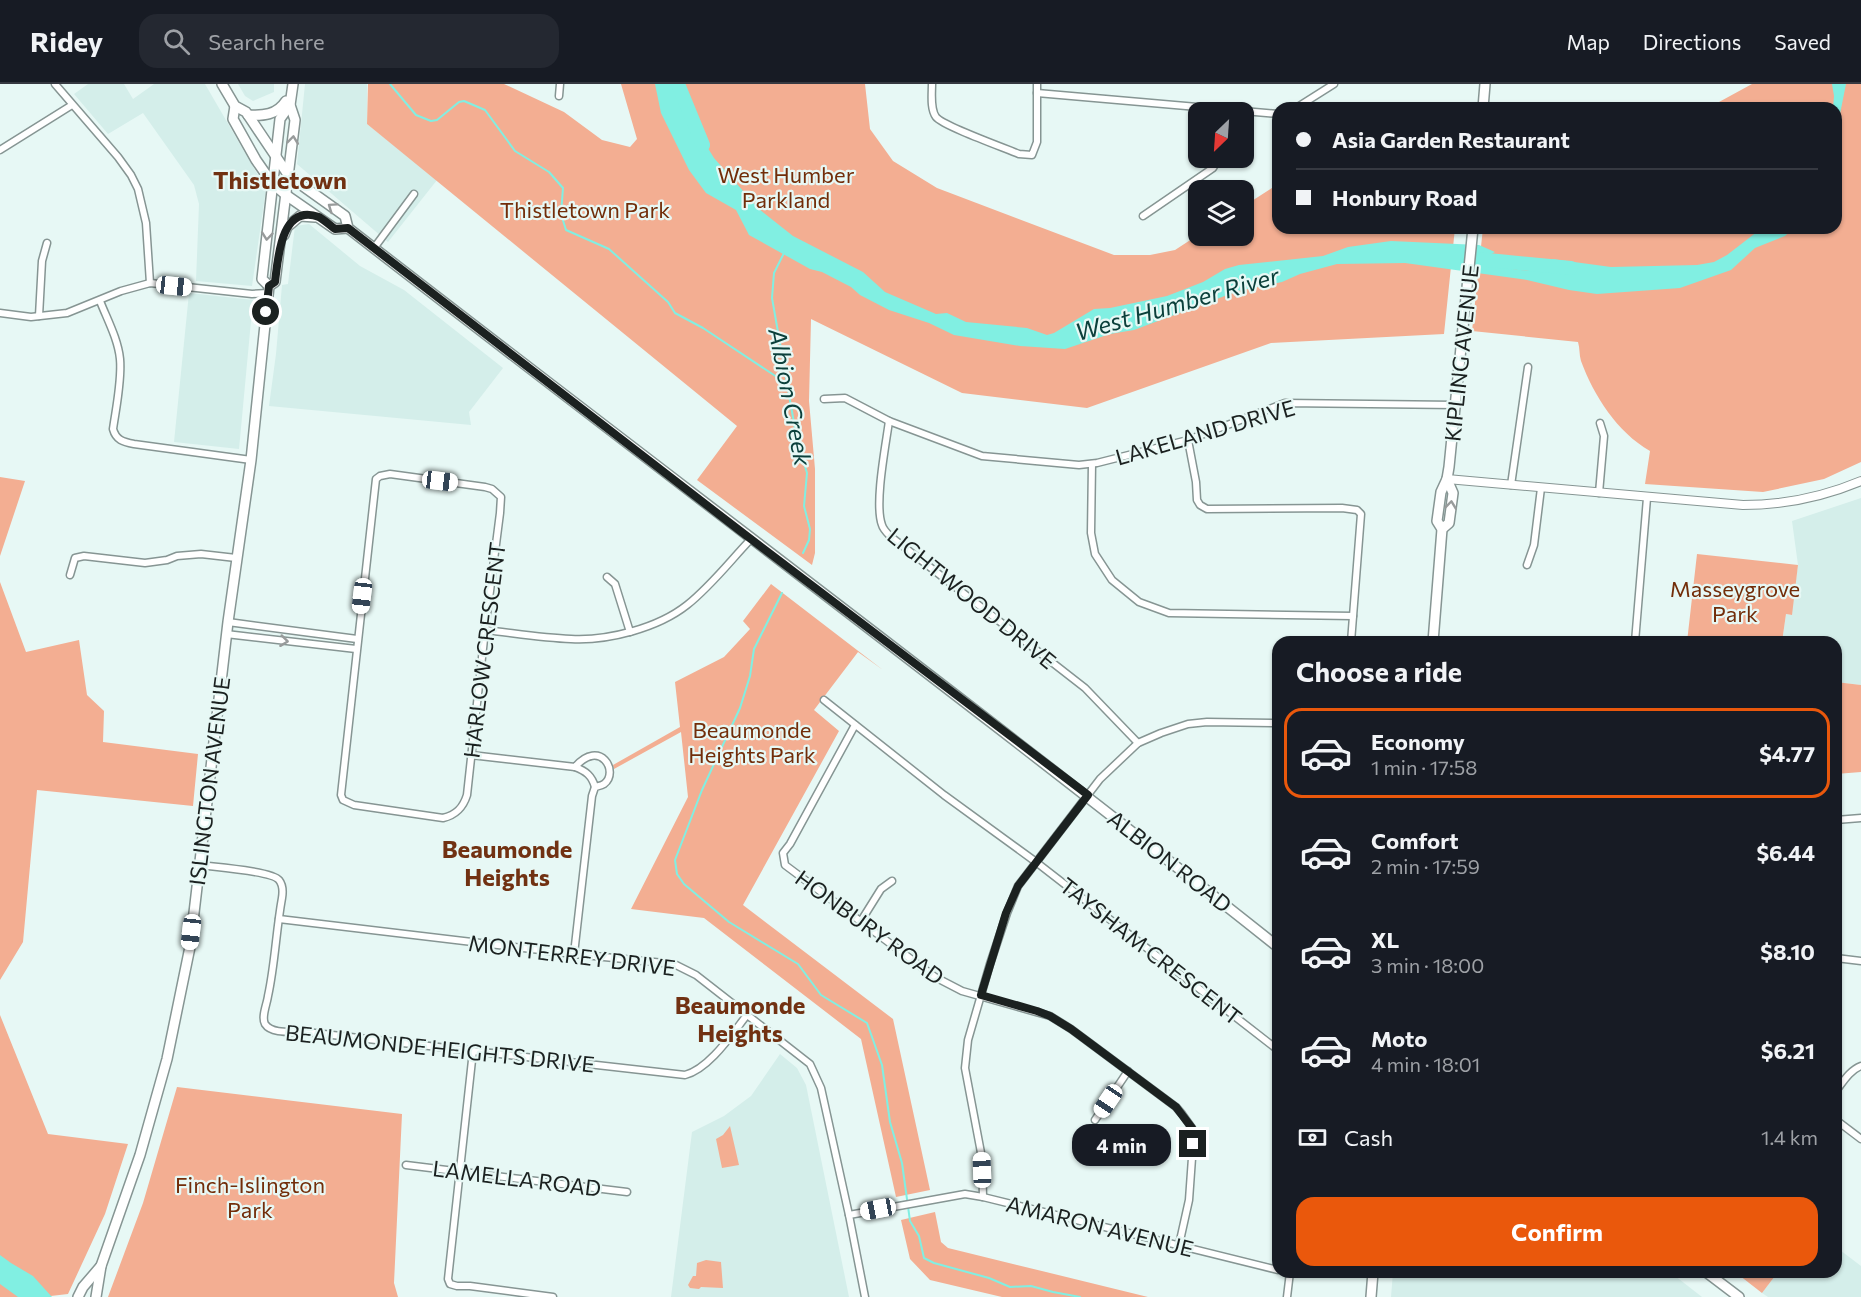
<!DOCTYPE html>
<meta charset="utf-8">
<style>
:root{--surface:#171b24;--page:#242831;--text:#f1f3f6;--muted:#9ea1a6;--line:#363941;--accent:#ea580c}
body{margin:0;font-family:Commissioner,sans-serif;background:var(--page);color:var(--text);height:100vh;display:flex;flex-direction:column;font-size:22px;white-space:nowrap}
*{box-sizing:border-box;margin:0}
p{font-size:20px;color:var(--muted)}
.icon{flex:none;width:33px;height:33px;fill:none;stroke:currentColor;stroke-width:2;stroke-linecap:round;stroke-linejoin:round}
.map{position:relative;flex:1;overflow:hidden}
.drawer{position:absolute;left:1272px;top:552px;width:570px;height:642px;display:flex;flex-direction:column;background:var(--surface);border-radius:18px;box-shadow:0 2px 4px #0004}
.drawer>*{flex:none}
.guide{position:absolute;left:1272px;top:18px;width:570px;height:132px;border-radius:18px;box-shadow:0 2px 4px #0004;display:grid;align-content:center;height:132px;padding:0 24px;background:var(--surface)}
.needle{width:39px;rotate:205deg}
.controls{position:absolute;left:1188px;top:18px;display:grid;gap:12px}
.controls a{display:grid;place-items:center;width:66px;height:66px;border-radius:12px;background:var(--surface);box-shadow:0 2px 4px #0004;font-size:30px}
.end{position:absolute;width:27px;height:27px;margin:-14px;border:8px solid #1b2120;background:#fff;box-shadow:0 0 0 3px #fff}
.from{border-radius:50%}
.bubble{position:absolute;height:42px;border-radius:18px;background:var(--surface);box-shadow:0 2px 4px #0004;font-size:20px;font-weight:700;line-height:42px;text-align:center}
.car{position:absolute;width:18px;height:36px;margin:-18px -9px;border-radius:8px;box-shadow:0 0 4px 2px #0007;background:linear-gradient(#fff 24%,#345 0 40%,#fff 0 76%,#345 0 86%,#fff 0)}
.guide b{display:flex;align-items:center;gap:21px;height:57px;font-size:22px}
.guide b+b{border-top:2px solid var(--line)}
.guide i{width:15px;height:15px;background:var(--text)}
ul{padding:0;list-style:none}
li{display:flex;align-items:center;gap:18px;height:90px;margin:0 12px 9px;padding:0 12px;border:3px solid transparent;border-radius:18px}
li div{flex:1}
li b{display:block;font-size:22px}
li em{font-style:normal;font-weight:700}
li.selected{border-color:var(--accent)}
li>.icon{width:54px;height:54px;stroke-width:1.5}
h2{padding:0 24px;font-size:27px;line-height:72px}
.pay{display:flex;align-items:center;gap:15px;height:66px;padding:0 24px;font-size:22px}
.pay p{margin-inline-start:auto}
.action{display:flex;gap:12px;margin-top:auto;padding:12px 24px}
.action a{flex:1;height:69px;border-radius:18px;background:var(--accent);color:#fff;font-size:24px;font-weight:700;line-height:69px;text-align:center}
header{display:flex;align-items:center;gap:36px;box-sizing:border-box;height:84px;padding:0 30px;background:var(--surface);border-bottom:2px solid var(--line)}
header strong{font-size:28px}
nav{display:flex;gap:33px;margin-inline-start:auto;font-size:21px}
.search{width:420px;height:54px;background:var(--page);display:flex;align-items:center;gap:15px;box-sizing:border-box;padding:0 21px;border-radius:18px;color:var(--muted);font-size:22px}
.map>svg:first-child{display:block}
.built{fill:#d4eeea}
.green{fill:#f3ae92}
.water{fill:#81efe2}
.lines{fill:none;stroke-linecap:round;stroke-linejoin:round}
.stream{stroke:#81efe2;stroke-width:2}
.river{stroke:#81efe2;stroke-width:14}
.minor-casing{stroke:#869593;stroke-width:9}
.tertiary-casing{stroke:#869593;stroke-width:10}
.secondary-casing{stroke:#869593;stroke-width:12}
.minor{stroke:#fff;stroke-width:6}
.tertiary{stroke:#fff;stroke-width:8}
.secondary{stroke:#fff;stroke-width:9}
.oneway{stroke:#989b9b}
.route{stroke:#1b2120;stroke-width:8}
.labels{text-anchor:middle;dominant-baseline:central;stroke-width:4.5;stroke-linejoin:round;paint-order:stroke}
.park-label{font-size:22px;fill:#722d09;stroke:#e7f8f5}
.street-label{font-size:22px;fill:#1b2120;stroke:#e7f8f5}
.neighbourhood-label{font-size:24px;font-weight:bold;fill:#713112;stroke:#e7f8f5}
.water-label{font-size:24px;font-style:italic;fill:#0b403b;stroke:#e7f8f5}
</style>
<header>
<strong>Ridey</strong>
<div class="search"><svg class="icon" aria-label="search" viewBox="0 0 24 24"><circle cx="10" cy="10" r="6"/><path d="M15 15l6 6"/></svg>Search here</div>
<nav><a>Map</a><a>Directions</a><a>Saved</a></nav>
</header>
<div class="map">
<svg width="1861" height="1213" viewBox="0 0 1861 1213">
<rect width="100%" height="100%" fill="#e7f8f5"/>
<g class="built">
<polygon points="88,0 124,0 133,15 154,0 205,0 266,105 252,202 196,197 199,120 194,101 143,29 108,50 74,10"/>
<polygon points="238,0 274,0 274,8 253,17 245,12"/>
<polygon points="305,0 367,0 367,40 437,96 388,158 297,80"/>
<polygon points="309,140 360,182 404,206 503,284 469,328 471,341 269,322 276,270 282,201 288,200 295,142"/>
<polygon points="189,209 253,216 239,365 174,358"/>
<polygon points="1861,414 1861,601 1836,598 1836,558 1782,558 1786,530 1791,531 1798,481 1792,437"/>
<polygon points="780,970 797,984 806,1001 849,1213 671,1213 692,1048 724,1032 751,1012"/>
<polygon points="1836,1163 1861,1182 1861,1213 1768,1213 1762,1209 1778,1188 1836,1188"/>
<polygon points="1393,1188 1670,1188 1702,1213 1391,1213"/>
</g>
<g class="green">
<polygon points="368,0 504,0 564,28 602,56 630,63 637,55 621,0 865,0 870,45 893,77 937,104 1114,171 1150,171 1175,166 1198,151 1244,152 1244,122 1278,100 1278,144 1455,144 1444,250 1271,259 1087,324 962,309 811,235 809,317 815,385 815,469 812,481 697,396 737,342 367,40"/>
<path d="M1752,0H1861V378L1824,395L1763,408L1645,400L1650,367C1617,348 1594,312 1581,277C1579,271 1580,264 1578,258L1472,247L1483,144H1836V24H1708Z"/>
<polygon points="0,393 25,397 0,472"/>
<polygon points="1697,470 1798,481 1792,531 1786,530 1782,558 1687,558"/>
<polygon points="0,498 26,568 79,556 87,611 104,627 103,658 198,670 193,722 37,706 23,858 0,896"/>
<polygon points="771,500 883,586 858,568 814,626 839,647 743,821 893,935 930,1106 896,1113 861,955 704,834 631,825 688,713 681,648 614,685 613,681 680,643 675,598 724,573 750,545 743,537"/>
<polygon points="1836,598 1861,601 1861,688 1836,690"/>
<polygon points="0,931 48,1050 128,1060 105,1130 68,1210 42,1213 0,1213"/>
<polygon points="177,1003 402,1030 394,1199 398,1213 108,1213 143,1119"/>
<polygon points="730,1042 739,1081 722,1084 716,1055 723,1051"/>
<polygon points="935,1128 941,1158 948,1164 1148,1213 1002,1213 930,1196 910,1175 901,1136"/>
<polygon points="706,1176 721,1178 723,1204 701,1203 699,1205 690,1204 688,1201 693,1192 696,1192 697,1179"/>
<polygon points="1735,1188 1778,1188 1762,1209"/>
</g>
<g class="water">
<path d="M655,0H681L685,27L714,74L759,125L793,152L863,188L885,208L936,230L947,229L966,238L1027,244L1047,251L1054,249L1094,225L1110,224L1167,212L1203,198L1225,185L1239,181L1323,172L1348,163L1391,157L1479,161L1495,168L1483,174C1501,186 1529,189 1550,185L1555,179L1552,175L1611,183L1697,181L1714,178L1727,171L1762,144H1794L1785,152L1755,164L1731,186L1680,204L1597,210L1569,206L1527,196L1405,179L1337,180L1300,190L1282,198L1238,207L1134,246L1110,250L1065,265L1020,262L954,251L929,239L889,226L860,211L851,203L822,188L810,185L749,151L736,126L706,109L689,86L661,29Z"/>
<polygon points="1832,0 1846,0 1839,35 1841,52 1836,71 1836,24 1833,24 1834,12"/>
<polygon points="0,1171 11,1179 33,1192 52,1213 18,1213 0,1200"/>
</g>
<g class="lines">
<g class="stream">
<polyline points="390,0 416,31 431,37 437,36 459,18 464,17 485,26 515,67 549,88 563,104 561,130 566,146 609,165 668,218 675,229 703,244 789,301"/>
<polyline points="784,169 774,189 772,214 797,356 807,389 804,422 810,445 809,456 803,469"/>
<polyline points="782,509 754,565 750,592 740,624 702,706 675,776 677,790 684,800 729,838 798,880 821,911 867,939 882,981 890,1038 902,1079 910,1137 919,1152 924,1174 934,1179 989,1194 1010,1203 1031,1202 1053,1208 1080,1213"/>
</g>
<g class="river">
<polyline points="678,0 703,61"/>
<polyline points="1467,174 1571,184"/>
</g>
<defs>
<g id="minor">
<polyline points="55,0 118,73 131,91 138,105 146,139 150,199"/>
<path d="M932,0C932,10 930,25 936,33C943,42 1005,64 1019,70L1032,71L1037,58V0"/>
<polyline points="1037,9 1278,30"/>
<polyline points="559,12 560,0"/>
<polyline points="1296,24 1334,0"/>
<polyline points="0,66 72,21"/>
<polyline points="1143,132 1213,84 1219,74"/>
<polyline points="374,164 414,110"/>
<path d="M100,217C107,235 118,255 120,275C122,296 116,324 113,345C116,356 123,358 134,360L251,376"/>
<polyline points="0,229 31,233 67,229 121,207 150,199 252,210 268,209"/>
<polyline points="39,232 42,177 47,159"/>
<polyline points="824,315 845,314 889,337 982,372 1079,381 1097,379 1188,356 1285,319 1456,321"/>
<path d="M889,337C886,360 874,420 882,441C883,445 887,449 890,452L1085,604L1138,659"/>
<polyline points="1188,356 1196,398 1197,416 1200,421 1207,425 1342,424 1357,426 1361,430 1351,558"/>
<polyline points="1092,380 1091,449 1095,470 1112,496 1139,518 1169,529 1353,532"/>
<path d="M390,390L485,403L492,405L501,413L500,429L485,546L467,711C463,724 456,731 443,734L354,721L343,716L341,711L376,395L380,392Z"/>
<polyline points="1511,401 1528,283"/>
<polyline points="1599,409 1604,352 1600,339"/>
<polyline points="1527,481 1534,461 1541,404"/>
<polyline points="70,491 75,474 84,472 145,479 167,476 177,472 201,470 236,474"/>
<polyline points="607,493 615,500 630,548"/>
<polyline points="228,538 357,555"/>
<path d="M485,546C513,549 542,554 571,555C608,557 658,544 687,521C711,502 730,477 751,455"/>
<polyline points="226,550 356,565"/>
<polyline points="1635,558 1647,414"/>
<polyline points="824,616 944,711 1036,778 1278,966"/>
<polyline points="855,641 790,760 783,769 785,781 935,893 962,907 1050,932 1071,945 1176,1023 1182,1030 1192,1044 1193,1060 1189,1116 1179,1161"/>
<path d="M471,671L575,683C600,654 620,688 604,700C601,702 598,702 595,703L592,712L574,870"/>
<path d="M575,683C586,687 592,692 595,703"/>
<polyline points="1836,736 1861,734"/>
<path d="M200,781C214,783 272,787 279,796C283,801 283,808 282,814C276,847 275,880 268,912C267,920 261,933 265,940C272,951 295,947 306,948L685,991C709,985 732,950 747,931"/>
<polyline points="279,835 574,870 674,880 696,891 810,980 821,1004 849,1131 865,1213"/>
<polyline points="861,837 881,805 892,797"/>
<polyline points="1836,864 1837,874"/>
<polyline points="1836,874 1861,877"/>
<polyline points="473,967 448,1195 450,1200 457,1202 470,1202 553,1213"/>
<path d="M1836,1007C1843,998 1850,986 1861,982"/>
<polyline points="1095,1036 1128,987"/>
<polyline points="1836,1036 1861,1055"/>
<polyline points="406,1081 627,1108"/>
<polyline points="983,1113 982,1074 965,984 968,956 990,880 1007,829 1018,802 1100,695 1138,659 1161,649 1188,640 1207,638 1278,639"/>
<polyline points="849,1131 965,1110 983,1113 1278,1186"/>
<polyline points="1287,1213 1290,1188"/>
</g>
<path id="tertiary" d="M1447,395L1743,421C1785,421 1823,413 1861,397"/>
<g id="secondary">
<path d="M222,0L235,22L246,28L289,92L345,132L348,144C657,384 971,619 1278,863"/>
<polyline points="235,22 233,35 256,76 272,99 286,111 335,145 348,144"/>
<polyline points="1483,24 1485,0"/>
<path d="M248,31C263,32 277,31 286,17"/>
<polyline points="284,151 287,143 300,132 315,133"/>
<polyline points="269,202 262,195 280,35 290,21"/>
<polyline points="1442,445 1449,439 1453,409 1447,395"/>
<polyline points="1433,558 1442,445 1437,437 1441,408 1447,395 1449,383 1473,144"/>
<polyline points="1706,1188 1739,1213"/>
<polyline points="78,1213 83,1203 101,1182"/>
<polyline points="96,1213 101,1182 140,1071 167,975 190,863 228,538 251,376 269,202 275,198 295,36 290,21 293,0"/>
<polyline points="1371,1213 1373,1188"/>
</g>
</defs>
<use href="#minor" class="minor-casing"/>
<use href="#tertiary" class="tertiary-casing"/>
<use href="#secondary" class="secondary-casing"/>
<use href="#minor" class="minor"/>
<use href="#tertiary" class="tertiary"/>
<use href="#secondary" class="secondary"/>
</g>
<defs><path id="oneway-chevron" d="M-2-3.5L2.5 0L-2 3.5" fill="none" stroke-width="1.6" stroke-linecap="round" stroke-linejoin="round" transform="scale(1.5)"/></defs>
<g class="oneway">
<use href="#oneway-chevron" transform="translate(293 56) rotate(-83)"/>
<use href="#oneway-chevron" transform="translate(332 123) rotate(-145)"/>
<use href="#oneway-chevron" transform="translate(267 152) rotate(96)"/>
<use href="#oneway-chevron" transform="translate(1451 421) rotate(-83)"/>
<use href="#oneway-chevron" transform="translate(284 557) rotate(7)"/>
</g>
<g class="lines">
<path class="route" d="M266,228L269,202L275,198C278,174 281,119 319,133C324,136 330,141 335,145L348,144L739,446L1088,711L1018,802L1006,829L981,911L1037,927L1050,932L1071,945L1176,1023L1192,1044L1193,1060"/>
</g>
<g class="labels">
<g class="park-label">
<text x="786" y="90">West Humber<tspan x="786" dy="25">Parkland</tspan></text>
<text x="585" y="125">Thistletown Park</text>
<text x="1735" y="504">Masseygrove<tspan x="1735" dy="25">Park</tspan></text>
<text x="752" y="645">Beaumonde<tspan x="752" dy="25">Heights Park</tspan></text>
<text x="250" y="1100">Finch-Islington<tspan x="250" dy="25">Park</tspan></text>
</g>
<g class="street-label">
<text transform="translate(1461 269) rotate(-84)">KIPLING AVENUE</text>
<text transform="translate(1205 348) rotate(-16)">LAKELAND DRIVE</text>
<text transform="translate(972 514) rotate(39)">LIGHTWOOD DRIVE</text>
<text transform="translate(484 566) rotate(-83)">HARLOW CRESCENT</text>
<text transform="translate(209 697) rotate(-83)">ISLINGTON AVENUE</text>
<text transform="translate(1170 777) rotate(38)">ALBION ROAD</text>
<text transform="translate(870 843) rotate(36)">HONBURY ROAD</text>
<text transform="translate(1151 867) rotate(38)">TAYSHAM CRESCENT</text>
<text transform="translate(572 871) rotate(7)">MONTERREY DRIVE</text>
<text transform="translate(440 964) rotate(6)">BEAUMONDE HEIGHTS DRIVE</text>
<text transform="translate(517 1094) rotate(7)">LAMELLA ROAD</text>
<text transform="translate(1100 1142) rotate(14)">AMARON AVENUE</text>
</g>
<g class="neighbourhood-label">
<text x="280" y="95">Thistletown</text>
<text x="507" y="764">Beaumonde<tspan x="507" dy="28">Heights</tspan></text>
<text x="740" y="920">Beaumonde<tspan x="740" dy="28">Heights</tspan></text>
</g>
<g class="water-label">
<text transform="translate(1177 219) rotate(-16)">West Humber River</text>
<text transform="translate(791 313) rotate(79)">Albion Creek</text>
</g>
</g>
</svg>
<div class="controls">
<a><svg class="needle" viewBox="-14 -14 28 28"><path d="M0-13l5 13h-10z" fill="#e53935"/><path d="M0 13l5-13h-10z" fill="#9ea1a6"/></svg></a>
<a><svg class="icon" aria-label="layers" viewBox="0 0 24 24"><path d="M12 4l9 5-9 5-9-5zM3 14l9 5 9-5"/></svg></a>
</div>
<i class="end from" style="left:266px;top:228px"></i>
<i class="end" style="left:1193px;top:1060px"></i>
<div class="bubble" style="left:1072px;top:1040px;width:99px">4 min</div>
<i class="car" style="left:174px;top:202px;rotate:96deg"></i>
<i class="car" style="left:440px;top:397px;rotate:97deg"></i>
<i class="car" style="left:362px;top:512px;rotate:187deg"></i>
<i class="car" style="left:191px;top:848px;rotate:187deg"></i>
<i class="car" style="left:1108px;top:1017px;rotate:214deg"></i>
<i class="car" style="left:982px;top:1086px;rotate:358deg"></i>
<i class="car" style="left:878px;top:1125px;rotate:259deg"></i>
<div class="guide">
<b><i class="from"></i>Asia Garden Restaurant</b>
<b><i></i>Honbury Road</b>
</div>
<section class="drawer">
<h2>Choose a ride</h2>
<ul>
<li class="selected"><svg class="icon" aria-label="car" viewBox="0 0 24 24"><path d="M5 17H2v-5l4-1 3-4h7l3 4 3 1v5h-3M9 17h6M6 11h13"/><circle cx="7" cy="17" r="2"/><circle cx="17" cy="17" r="2"/></svg><div><b>Economy</b><p>1 min · 17:58</p></div><em>$4.77</em></li>
<li><svg class="icon" aria-label="car" viewBox="0 0 24 24"><path d="M5 17H2v-5l4-1 3-4h7l3 4 3 1v5h-3M9 17h6M6 11h13"/><circle cx="7" cy="17" r="2"/><circle cx="17" cy="17" r="2"/></svg><div><b>Comfort</b><p>2 min · 17:59</p></div><em>$6.44</em></li>
<li><svg class="icon" aria-label="car" viewBox="0 0 24 24"><path d="M5 17H2v-5l4-1 3-4h7l3 4 3 1v5h-3M9 17h6M6 11h13"/><circle cx="7" cy="17" r="2"/><circle cx="17" cy="17" r="2"/></svg><div><b>XL</b><p>3 min · 18:00</p></div><em>$8.10</em></li>
<li><svg class="icon" aria-label="car" viewBox="0 0 24 24"><path d="M5 17H2v-5l4-1 3-4h7l3 4 3 1v5h-3M9 17h6M6 11h13"/><circle cx="7" cy="17" r="2"/><circle cx="17" cy="17" r="2"/></svg><div><b>Moto</b><p>4 min · 18:01</p></div><em>$6.21</em></li>
</ul>
<div class="pay"><svg class="icon" aria-label="cash" viewBox="0 0 24 24"><path d="M3 7h18v10H3z"/><circle cx="12" cy="12" r="2"/></svg>Cash<p>1.4 km</p></div>
<div class="action"><a>Confirm</a></div>
</section>
</div>
